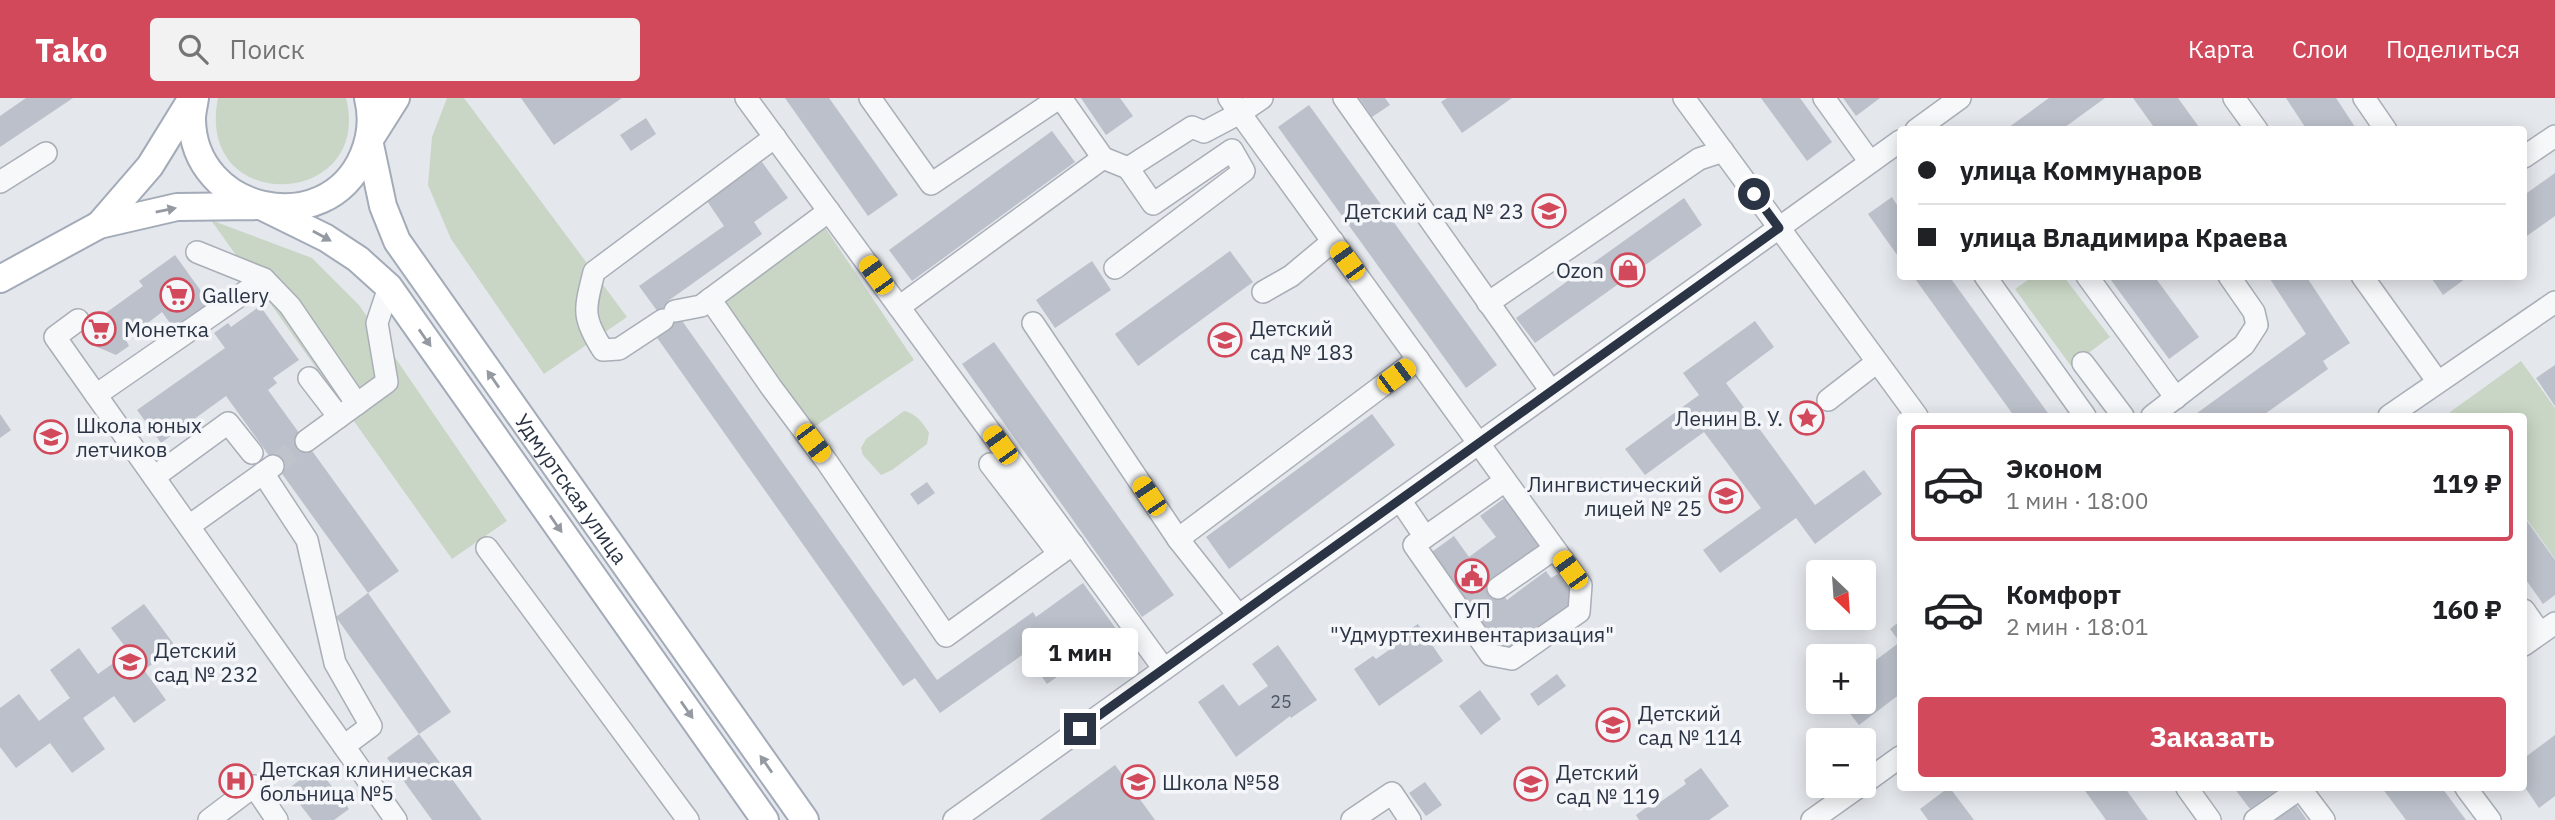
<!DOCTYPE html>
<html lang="ru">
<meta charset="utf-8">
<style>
:root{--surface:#fff;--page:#f2f2f2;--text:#202124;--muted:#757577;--line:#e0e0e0;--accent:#d1495b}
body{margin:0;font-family:"IBM Plex Sans",sans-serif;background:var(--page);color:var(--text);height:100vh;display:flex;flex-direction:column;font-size:26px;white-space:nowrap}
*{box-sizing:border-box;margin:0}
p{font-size:23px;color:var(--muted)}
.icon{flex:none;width:38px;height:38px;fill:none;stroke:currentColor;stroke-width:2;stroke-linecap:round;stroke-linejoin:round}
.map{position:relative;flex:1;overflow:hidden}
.drawer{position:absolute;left:1897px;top:315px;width:630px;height:378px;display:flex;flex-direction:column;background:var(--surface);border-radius:7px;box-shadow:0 4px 18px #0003}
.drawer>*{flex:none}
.top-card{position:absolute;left:1897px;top:28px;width:630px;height:154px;border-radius:7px;box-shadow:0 4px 18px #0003;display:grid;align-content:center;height:154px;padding:0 21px;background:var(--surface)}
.needle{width:46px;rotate:155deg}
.fabs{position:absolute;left:1806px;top:462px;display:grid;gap:14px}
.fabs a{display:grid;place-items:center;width:70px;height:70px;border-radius:7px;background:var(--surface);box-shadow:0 4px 18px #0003;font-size:35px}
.end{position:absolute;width:32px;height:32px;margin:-16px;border:9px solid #2b3445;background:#fff;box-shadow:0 0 0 4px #fff}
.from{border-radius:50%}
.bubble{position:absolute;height:49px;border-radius:7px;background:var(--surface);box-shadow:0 4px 18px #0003;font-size:23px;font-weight:700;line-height:49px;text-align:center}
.car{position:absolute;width:21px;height:42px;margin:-21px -10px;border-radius:9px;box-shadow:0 0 5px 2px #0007;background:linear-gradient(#f5c518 24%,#345 0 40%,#f5c518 0 76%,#345 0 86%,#f5c518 0)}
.top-card b{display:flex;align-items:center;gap:24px;height:66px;font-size:26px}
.top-card b+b{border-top:2px solid var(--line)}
.top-card i{width:18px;height:18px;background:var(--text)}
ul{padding:12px 0 0;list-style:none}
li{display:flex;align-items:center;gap:21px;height:116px;margin:0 14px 10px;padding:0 7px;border:4px solid transparent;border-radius:7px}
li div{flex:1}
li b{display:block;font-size:26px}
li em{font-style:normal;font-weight:700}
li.active{border-color:var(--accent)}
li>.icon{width:63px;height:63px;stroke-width:1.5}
.primary-button{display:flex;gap:14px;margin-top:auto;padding:14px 21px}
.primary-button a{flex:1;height:80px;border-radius:7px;background:var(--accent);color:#fff;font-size:28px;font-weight:700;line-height:80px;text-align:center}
header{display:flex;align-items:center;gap:42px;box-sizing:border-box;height:98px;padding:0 35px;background:var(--accent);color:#fff}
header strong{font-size:33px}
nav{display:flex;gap:38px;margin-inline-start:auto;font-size:24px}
.search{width:490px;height:63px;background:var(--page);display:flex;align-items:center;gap:18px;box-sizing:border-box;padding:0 24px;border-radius:7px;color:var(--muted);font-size:26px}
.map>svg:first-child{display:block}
.green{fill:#c9d6c5}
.building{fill:#bbc0ca}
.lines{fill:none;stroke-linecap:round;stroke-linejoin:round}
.minor-tunnel{stroke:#bfc3cb;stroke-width:21;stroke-dasharray:21 10;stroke-linecap:butt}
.minor-casing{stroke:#a9aeb7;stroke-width:24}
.major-casing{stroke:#a3abb8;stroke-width:30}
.minor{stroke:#f7f8fa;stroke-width:21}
.major{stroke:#fff;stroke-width:26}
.oneway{fill:#959aa2}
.route{stroke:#2b3445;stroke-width:9}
.labels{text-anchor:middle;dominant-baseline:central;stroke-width:7;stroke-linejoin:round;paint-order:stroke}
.number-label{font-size:18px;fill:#4f5766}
.poi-label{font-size:21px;fill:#2b3445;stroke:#f4f6f9;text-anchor:start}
.street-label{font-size:21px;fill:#2b3445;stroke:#f4f6f9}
</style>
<header>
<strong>Tako</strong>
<div class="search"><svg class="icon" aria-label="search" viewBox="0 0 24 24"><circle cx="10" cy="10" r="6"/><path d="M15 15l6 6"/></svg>Поиск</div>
<nav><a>Карта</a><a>Слои</a><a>Поделиться</a></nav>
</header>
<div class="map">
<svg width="2555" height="722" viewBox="0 0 2555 722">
<rect width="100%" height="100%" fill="#e4e7ec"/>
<g class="green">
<path d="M218,0H346C374,111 194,119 218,0Z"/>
<polygon points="447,0 464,0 627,219 544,276 451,141 428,87 432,39"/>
<polygon points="211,122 312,160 359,207 507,423 452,461"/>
<polygon points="824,128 914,262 811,331 721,198"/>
<polygon points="2032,179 2064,179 2110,239 2071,268 2015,191"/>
<polygon points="2521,263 2555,310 2555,461 2524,417 2524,318 2453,318 2450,314"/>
<path d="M904,313C917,316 922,324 929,335L927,346L892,372L881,377L863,357L861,350L866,341Z"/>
</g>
<g class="building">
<polygon points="26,0 73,0 0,49 0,18"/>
<polygon points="521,0 622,0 554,47"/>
<polygon points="785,0 829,0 898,97 868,118"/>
<polygon points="1081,0 1120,0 1133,18 1106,37"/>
<polygon points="1359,0 1385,0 1390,7 1372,19"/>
<polygon points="1447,0 1512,0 1462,35 1441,4"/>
<polygon points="1761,0 1800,0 1832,44 1807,63"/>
<polygon points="1843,0 1880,0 1856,18"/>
<polygon points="2049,0 2105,0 2061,32 2005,32"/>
<polygon points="2133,0 2178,0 2201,32 2156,32"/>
<polygon points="2286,0 2336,0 2357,32 2307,32"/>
<polygon points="1309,7 1497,267 1466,290 1278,29"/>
<polygon points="646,20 656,36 631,53 620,37"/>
<polygon points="1052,33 1075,64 912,183 889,152"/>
<polygon points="762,64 788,100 754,124 762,136 668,203 937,582 1033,514 1036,519 1083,485 1119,535 1047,586 1025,555 940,615 915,580 903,588 653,234 666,225 639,188 724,128 707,103 721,93 718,90 727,84 729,87"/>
<polygon points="2555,75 2555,118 2524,140 2524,97"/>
<polygon points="1892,99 1900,112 1900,161 1868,116"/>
<polygon points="1684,100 1702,127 1535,245 1516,220"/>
<polygon points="1230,153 1253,184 1138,268 1115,236"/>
<polygon points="175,157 211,207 175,232 162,214 126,242 129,248 116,257 95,248 90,232 96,222 143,188 139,183"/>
<polygon points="1092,163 1111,192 1055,230 1036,202"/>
<polygon points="1913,178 1949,178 2050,318 2014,318"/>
<polygon points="2108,178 2154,178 2199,239 2169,261"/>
<polygon points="2268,178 2306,178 2350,245 2323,263 2328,271 2262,318 2193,318 2306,236"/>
<polygon points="2430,178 2469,178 2443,197"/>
<polygon points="260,208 299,262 273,280 277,285 268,292 399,473 368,495 226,298 161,345 137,312 225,250 214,235 228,225 231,229"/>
<polygon points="1755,223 1774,249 1726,285 1815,407 1864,372 1882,396 1815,446 1796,420 1720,475 1703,452 1761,410 1704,334 1645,377 1625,351 1699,297 1683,275"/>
<polygon points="994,244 1174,497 1142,519 962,266"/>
<polygon points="2555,267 2555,308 2536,280"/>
<polygon points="0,316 11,332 0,340"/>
<polygon points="1372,316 1395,347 1229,471 1206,439"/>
<polygon points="927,384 935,395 918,407 910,396"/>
<polygon points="1506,399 1542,447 1493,483 1507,502 1546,473 1551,480 1558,476 1572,495 1571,508 1532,536 1524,535 1522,543 1510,552 1498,551 1490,540 1490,531 1482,529 1429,456 1454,438 1469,459 1496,439 1480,418"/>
<polygon points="2524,419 2555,462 2555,497 2543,506 2524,479"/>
<polygon points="368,495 451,614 419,636 336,519"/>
<polygon points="144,506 176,549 144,572 166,602 134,625 114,598 83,620 105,651 72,675 50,645 16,670 0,649 0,610 19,596 39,623 70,600 50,572 79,550 98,576 129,554 111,530"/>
<polygon points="1900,523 1900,596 1859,627 1841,604 1864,604 1864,571 1900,544 1890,531"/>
<polygon points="1418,526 1443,563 1379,608 1354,571 1373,558 1376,561 1402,543 1399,538"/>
<polygon points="1278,547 1317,602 1291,620 1290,618 1236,659 1198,604 1223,586 1239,608 1268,588 1252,566"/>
<polygon points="1557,576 1566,588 1538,608 1530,596"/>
<polygon points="1480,592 1501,621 1481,637 1459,608"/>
<polygon points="419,636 482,722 432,722 387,660"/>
<polygon points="2555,637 2555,698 2539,710 2524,688 2524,660"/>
<polygon points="1115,667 1155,722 1040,722"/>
<polygon points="317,669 349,711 334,722 312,722 288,691"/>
<polygon points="1701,670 1729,708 1709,722 1639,722 1636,717 1654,704 1656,707 1686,686 1684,682"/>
<polygon points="1425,684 1442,707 1426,718 1409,695"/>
<polygon points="1948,690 1950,690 1974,722 1928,722 1920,711"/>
<polygon points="2083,690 2125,690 2148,722 2106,722"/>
<polygon points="2234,690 2280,690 2250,711"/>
<polygon points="2382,690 2442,690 2466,722 2406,722"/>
<polygon points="2293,702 2307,722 2266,722"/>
</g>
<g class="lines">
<g class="minor-tunnel">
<polyline points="275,367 306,343"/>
<polyline points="1470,512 1498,490"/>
</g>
<defs>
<g id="minor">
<polyline points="746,0 1164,571"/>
<polyline points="870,0 931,86 1059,0"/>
<polyline points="1061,0 1103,60"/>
<polyline points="1229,0 1581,487 1579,514 1512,561 1491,557 1414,447 1505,383"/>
<polyline points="1344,0 1551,293"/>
<polyline points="1684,0 1917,318"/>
<polyline points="1824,0 1870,64"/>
<polyline points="2234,0 2257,32"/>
<polyline points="2364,0 2386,32"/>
<polyline points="1916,32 1960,0"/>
<polyline points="2524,59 2555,38"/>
<polyline points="0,84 46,55"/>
<polyline points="197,154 264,181 290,208 357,306"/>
<polyline points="1115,170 1244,73 1232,52 1153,106 1128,70"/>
<polyline points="1985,178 2085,318"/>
<polyline points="2087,178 2176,300"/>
<polyline points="2362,178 2438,284"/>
<polyline points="1263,194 1291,178 1333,143"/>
<polyline points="710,201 771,289 827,364 946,538 1073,446"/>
<polyline points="1488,205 1699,61 1723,53"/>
<polyline points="899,209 1103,60 1128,70 1192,29 1204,34 1240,15 1262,0"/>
<polyline points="675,213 701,208 829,113"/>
<polyline points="78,222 55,239 396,722"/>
<path d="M663,222L619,251L603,252C581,218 585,211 594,174L775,39"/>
<polyline points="1033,225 1178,441 1238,517"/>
<polyline points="2083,265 2123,318"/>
<polyline points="309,280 339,319"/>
<polyline points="96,297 264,181"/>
<polyline points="1828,302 1877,264"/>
<polyline points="2152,318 2244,247 2257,227 2254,214 2229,178"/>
<polyline points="2389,318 2555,204"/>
<polyline points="306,343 387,284 377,225 389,189"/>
<polyline points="990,366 1059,456"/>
<polyline points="263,375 307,442 335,565 371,628 344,648"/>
<polyline points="154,379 228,325 252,355"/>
<polyline points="1400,402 1425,439"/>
<polyline points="189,428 273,368"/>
<polyline points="1178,441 1418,261"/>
<polyline points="487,450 688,722"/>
<polyline points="1498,490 1554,451"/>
<polyline points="2524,512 2540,535"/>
<polyline points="2524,547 2555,525"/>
<polyline points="1864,685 1900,659"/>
<polyline points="2187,690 2210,722"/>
<polyline points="2300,690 2324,722"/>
<polyline points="2466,690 2490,722"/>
<polyline points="209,722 254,688 277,722"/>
<polyline points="954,722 1900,43"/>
<polyline points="1352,722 1392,695 1410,722"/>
<polyline points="1812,722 1860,688"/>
<polyline points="2255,722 2301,690"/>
</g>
<g id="major">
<path d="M195,0C194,7 192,14 192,21C193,115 326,144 363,58C371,39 373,20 368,0"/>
<polyline points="372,38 396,0"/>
<path id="s1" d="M369,42L383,108L397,143L805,722"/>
<polyline points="99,127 150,68 192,0"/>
<polyline points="0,181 99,127 177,109 261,108 326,140 358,161 389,189 765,722"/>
</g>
</defs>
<use href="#minor" class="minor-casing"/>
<use href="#major" class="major-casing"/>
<use href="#minor" class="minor"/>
<use href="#major" class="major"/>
</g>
<defs><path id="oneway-solid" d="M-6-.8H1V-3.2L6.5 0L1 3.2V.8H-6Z" transform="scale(1.75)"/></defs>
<g class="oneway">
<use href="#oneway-solid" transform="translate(166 112) rotate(-11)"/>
<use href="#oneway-solid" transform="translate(322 138) rotate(29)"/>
<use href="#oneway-solid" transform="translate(425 240) rotate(55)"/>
<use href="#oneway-solid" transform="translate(493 281) rotate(-125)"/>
<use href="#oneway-solid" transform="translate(556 426) rotate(55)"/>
<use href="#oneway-solid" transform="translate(687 612) rotate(55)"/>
<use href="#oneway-solid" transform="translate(766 666) rotate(-125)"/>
</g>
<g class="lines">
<polyline class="route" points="1080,631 1779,130 1754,96"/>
</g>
<defs>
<symbol id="school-ring" viewBox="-11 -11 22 22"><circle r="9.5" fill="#f4f6f9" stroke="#d1495b" stroke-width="1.5"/><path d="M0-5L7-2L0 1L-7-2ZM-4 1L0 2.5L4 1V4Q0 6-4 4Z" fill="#d1495b"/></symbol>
<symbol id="shop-ring" viewBox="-11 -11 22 22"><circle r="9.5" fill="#f4f6f9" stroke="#d1495b" stroke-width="1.5"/><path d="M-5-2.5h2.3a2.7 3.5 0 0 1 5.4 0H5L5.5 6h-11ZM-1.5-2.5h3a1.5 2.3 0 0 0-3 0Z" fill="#d1495b"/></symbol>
<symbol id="supermarket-ring" viewBox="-11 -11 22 22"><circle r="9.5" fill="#f4f6f9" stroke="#d1495b" stroke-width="1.5"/><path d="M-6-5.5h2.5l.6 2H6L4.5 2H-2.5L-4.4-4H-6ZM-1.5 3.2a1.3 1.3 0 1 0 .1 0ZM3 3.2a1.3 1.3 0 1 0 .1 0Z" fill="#d1495b"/></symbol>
<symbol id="sight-ring" viewBox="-11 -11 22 22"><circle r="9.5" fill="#f4f6f9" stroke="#d1495b" stroke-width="1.5"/><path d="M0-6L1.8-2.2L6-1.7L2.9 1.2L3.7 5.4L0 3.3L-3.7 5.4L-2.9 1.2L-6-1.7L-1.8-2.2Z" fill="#d1495b"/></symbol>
<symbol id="civic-ring" viewBox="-11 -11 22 22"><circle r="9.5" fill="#f4f6f9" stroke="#d1495b" stroke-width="1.5"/><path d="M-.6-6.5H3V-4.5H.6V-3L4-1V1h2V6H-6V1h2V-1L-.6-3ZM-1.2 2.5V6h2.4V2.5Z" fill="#d1495b"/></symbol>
<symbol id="hospital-ring" viewBox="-11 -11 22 22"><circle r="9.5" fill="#f4f6f9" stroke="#d1495b" stroke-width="1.5"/><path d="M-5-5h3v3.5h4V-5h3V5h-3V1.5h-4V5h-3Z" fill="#d1495b"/></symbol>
</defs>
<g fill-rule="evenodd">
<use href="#school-ring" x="1530" y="94" width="38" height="38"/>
<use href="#shop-ring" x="1609" y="153" width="38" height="38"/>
<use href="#supermarket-ring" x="158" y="178" width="38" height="38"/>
<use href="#supermarket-ring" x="80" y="212" width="38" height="38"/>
<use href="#school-ring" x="1206" y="223" width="38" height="38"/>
<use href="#sight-ring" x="1788" y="301" width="38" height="38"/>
<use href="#school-ring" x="32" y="320" width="38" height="38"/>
<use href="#school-ring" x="1707" y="379" width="38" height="38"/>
<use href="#civic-ring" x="1453" y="459" width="38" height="38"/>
<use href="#school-ring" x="111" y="545" width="38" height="38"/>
<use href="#school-ring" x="1594" y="608" width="38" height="38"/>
<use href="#hospital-ring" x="217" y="664" width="38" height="38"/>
<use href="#school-ring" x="1119" y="665" width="38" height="38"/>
<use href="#school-ring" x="1512" y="667" width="38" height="38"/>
</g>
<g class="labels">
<g class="number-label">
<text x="1281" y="603">25</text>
</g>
<g class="poi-label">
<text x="1524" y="113" text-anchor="end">Детский сад № 23</text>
<text x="1604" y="172" text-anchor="end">Ozon</text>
<text x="202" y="197">Gallery</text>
<text x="1250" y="230">Детский<tspan x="1250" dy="24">сад № 183</tspan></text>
<text x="124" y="231">Монетка</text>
<text x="1783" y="320" text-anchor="end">Ленин В. У.</text>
<text x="76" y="327">Школа юных<tspan x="76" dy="24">летчиков</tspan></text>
<text x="1702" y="386" text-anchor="end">Лингвистический<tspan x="1702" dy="24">лицей № 25</tspan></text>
<text x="1472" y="512" text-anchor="middle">ГУП<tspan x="1472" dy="24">"Удмурттехинвентаризация"</tspan></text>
<text x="154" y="552">Детский<tspan x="154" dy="24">сад № 232</tspan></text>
<text x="1638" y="615">Детский<tspan x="1638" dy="24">сад № 114</tspan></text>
<text x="260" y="671">Детская клиническая<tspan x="260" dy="24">больница №5</tspan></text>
<text x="1556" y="674">Детский<tspan x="1556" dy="24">сад № 119</tspan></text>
<text x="1162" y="684">Школа №58</text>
</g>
<g class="street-label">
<text stroke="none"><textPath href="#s1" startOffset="408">Удмуртская улица</textPath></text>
</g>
</g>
</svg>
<div class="fabs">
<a><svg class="needle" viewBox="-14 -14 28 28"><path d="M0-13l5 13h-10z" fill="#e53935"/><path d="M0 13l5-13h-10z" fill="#757577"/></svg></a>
<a>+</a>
<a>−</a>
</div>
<i class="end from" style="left:1754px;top:96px"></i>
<i class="end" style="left:1080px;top:631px"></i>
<div class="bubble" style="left:1022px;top:530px;width:116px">1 мин</div>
<i class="car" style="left:1347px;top:163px;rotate:324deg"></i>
<i class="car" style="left:876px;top:177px;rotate:324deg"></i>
<i class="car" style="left:1396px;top:278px;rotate:53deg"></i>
<i class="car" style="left:813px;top:345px;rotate:143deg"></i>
<i class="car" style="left:1000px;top:347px;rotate:324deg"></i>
<i class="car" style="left:1149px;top:398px;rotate:326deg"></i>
<i class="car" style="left:1570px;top:472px;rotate:324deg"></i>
<div class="top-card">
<b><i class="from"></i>улица Коммунаров</b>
<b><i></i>улица Владимира Краева</b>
</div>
<section class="drawer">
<ul>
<li class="active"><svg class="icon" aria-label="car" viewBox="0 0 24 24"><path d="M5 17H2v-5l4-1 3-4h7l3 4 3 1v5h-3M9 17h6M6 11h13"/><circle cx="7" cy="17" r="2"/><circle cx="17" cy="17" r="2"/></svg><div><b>Эконом</b><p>1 мин · 18:00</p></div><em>119 ₽</em></li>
<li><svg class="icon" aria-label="car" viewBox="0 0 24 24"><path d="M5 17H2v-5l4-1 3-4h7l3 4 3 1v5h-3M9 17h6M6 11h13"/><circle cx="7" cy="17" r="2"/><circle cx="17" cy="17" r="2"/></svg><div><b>Комфорт</b><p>2 мин · 18:01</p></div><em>160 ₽</em></li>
</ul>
<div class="primary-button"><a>Заказать</a></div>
</section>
</div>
